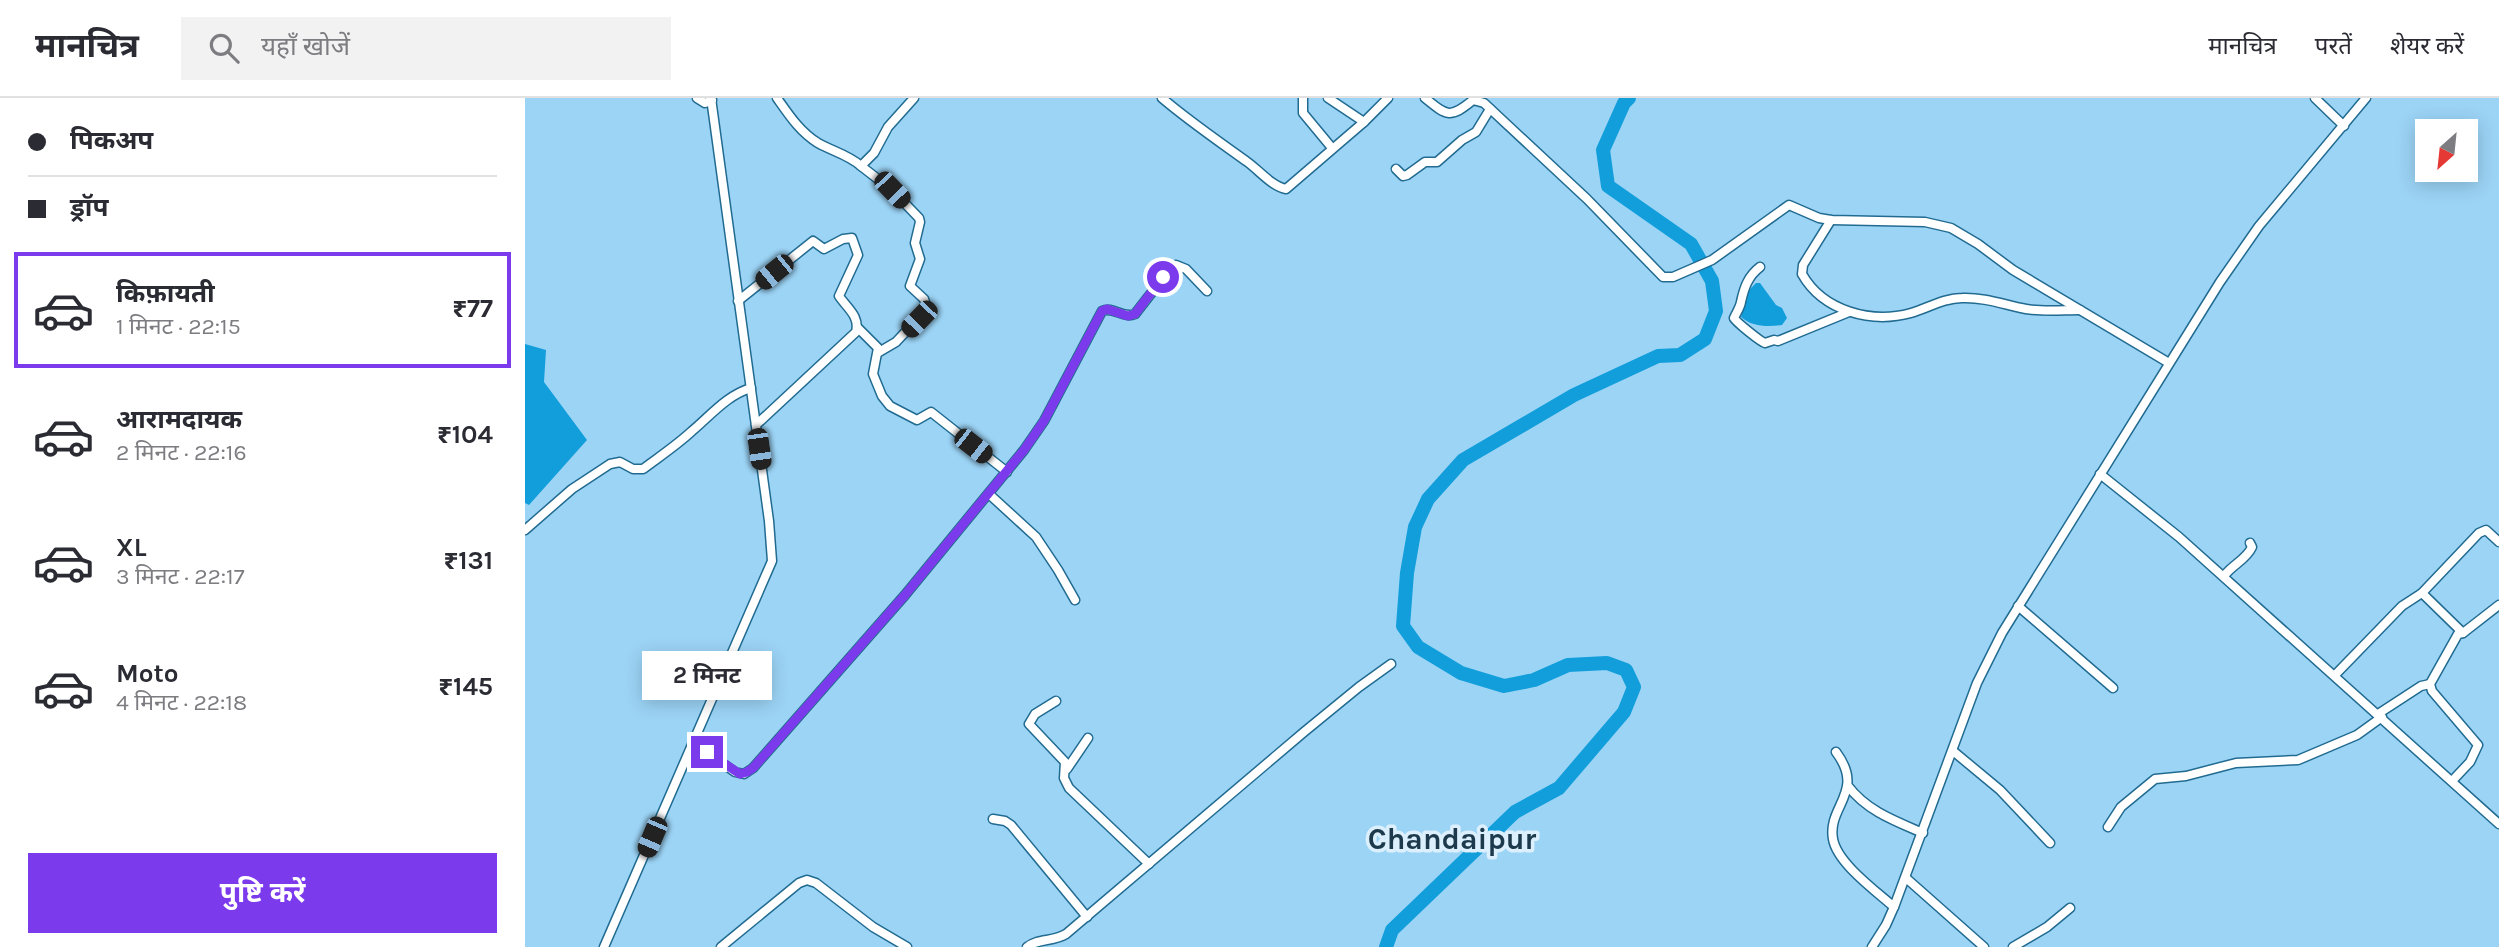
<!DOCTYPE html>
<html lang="hi">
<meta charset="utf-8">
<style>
:root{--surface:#fff;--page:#f2f2f3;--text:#2b2b33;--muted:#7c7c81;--line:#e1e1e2;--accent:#7c3aed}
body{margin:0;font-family:Karla,"Noto Sans Devanagari",sans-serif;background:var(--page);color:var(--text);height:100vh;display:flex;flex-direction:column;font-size:26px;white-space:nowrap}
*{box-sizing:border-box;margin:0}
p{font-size:23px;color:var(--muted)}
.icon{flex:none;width:38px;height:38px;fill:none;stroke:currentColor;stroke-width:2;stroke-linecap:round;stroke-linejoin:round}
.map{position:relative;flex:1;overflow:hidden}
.panel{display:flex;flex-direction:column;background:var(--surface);width:525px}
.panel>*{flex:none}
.guide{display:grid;align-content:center;height:154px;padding:0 28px;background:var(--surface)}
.needle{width:46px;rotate:207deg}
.tools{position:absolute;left:1890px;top:21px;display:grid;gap:14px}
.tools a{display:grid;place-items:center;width:63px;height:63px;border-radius:0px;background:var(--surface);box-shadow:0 4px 18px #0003;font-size:35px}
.end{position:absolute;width:32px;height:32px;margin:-16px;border:9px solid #7c3aed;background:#fff;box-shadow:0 0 0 4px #fff}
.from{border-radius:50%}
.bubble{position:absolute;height:49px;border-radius:0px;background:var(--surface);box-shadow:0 4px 18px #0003;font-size:23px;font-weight:700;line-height:49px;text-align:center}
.car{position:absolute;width:21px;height:42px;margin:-21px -10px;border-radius:9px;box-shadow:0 0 5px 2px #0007;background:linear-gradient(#222 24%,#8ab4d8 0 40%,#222 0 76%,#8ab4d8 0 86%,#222 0)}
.guide b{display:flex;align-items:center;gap:24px;height:66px;font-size:26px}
.guide b+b{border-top:2px solid var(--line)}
.guide i{width:18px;height:18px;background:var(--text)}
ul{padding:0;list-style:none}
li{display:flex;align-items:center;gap:21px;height:116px;margin:0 14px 10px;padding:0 14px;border:4px solid transparent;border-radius:0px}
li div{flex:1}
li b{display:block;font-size:26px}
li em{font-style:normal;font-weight:700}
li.active{border-color:var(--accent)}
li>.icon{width:63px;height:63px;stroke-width:1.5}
.primary-button{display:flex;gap:14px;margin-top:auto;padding:14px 28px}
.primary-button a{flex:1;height:80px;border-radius:0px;background:var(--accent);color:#fff;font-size:28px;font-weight:700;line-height:80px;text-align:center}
header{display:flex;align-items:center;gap:42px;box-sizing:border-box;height:98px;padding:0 35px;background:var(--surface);border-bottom:2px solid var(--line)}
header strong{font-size:33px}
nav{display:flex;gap:38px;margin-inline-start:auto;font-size:24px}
.search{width:490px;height:63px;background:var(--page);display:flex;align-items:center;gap:18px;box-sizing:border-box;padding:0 24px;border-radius:0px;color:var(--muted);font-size:26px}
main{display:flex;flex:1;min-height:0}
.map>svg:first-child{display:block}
.water{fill:#119edb}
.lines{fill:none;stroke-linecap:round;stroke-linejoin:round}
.river{stroke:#119edb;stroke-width:14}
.minor-casing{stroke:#216b91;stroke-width:11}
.minor{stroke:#fff;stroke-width:8}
.route{stroke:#7c3aed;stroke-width:9}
.labels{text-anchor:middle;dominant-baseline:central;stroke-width:7;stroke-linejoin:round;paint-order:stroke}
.quarter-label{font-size:30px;font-weight:bold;fill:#1c3a4b;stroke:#dbeffd}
</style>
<header>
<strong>मानचित्र</strong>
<div class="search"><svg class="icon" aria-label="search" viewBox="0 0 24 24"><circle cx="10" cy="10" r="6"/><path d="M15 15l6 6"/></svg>यहाँ खोजें</div>
<nav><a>मानचित्र</a><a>परतें</a><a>शेयर करें</a></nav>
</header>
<main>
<section class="panel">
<div class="guide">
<b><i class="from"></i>पिकअप</b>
<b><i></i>ड्रॉप</b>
</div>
<ul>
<li class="active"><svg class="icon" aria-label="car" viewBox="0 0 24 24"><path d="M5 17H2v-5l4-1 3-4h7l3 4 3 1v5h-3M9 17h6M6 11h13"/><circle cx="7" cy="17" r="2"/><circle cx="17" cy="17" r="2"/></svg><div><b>किफ़ायती</b><p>1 मिनट · 22:15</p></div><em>₹77</em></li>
<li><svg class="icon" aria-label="car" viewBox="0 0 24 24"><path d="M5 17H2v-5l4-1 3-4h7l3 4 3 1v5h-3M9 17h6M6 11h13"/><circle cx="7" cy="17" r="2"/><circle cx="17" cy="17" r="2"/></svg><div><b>आरामदायक</b><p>2 मिनट · 22:16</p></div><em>₹104</em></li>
<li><svg class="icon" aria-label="car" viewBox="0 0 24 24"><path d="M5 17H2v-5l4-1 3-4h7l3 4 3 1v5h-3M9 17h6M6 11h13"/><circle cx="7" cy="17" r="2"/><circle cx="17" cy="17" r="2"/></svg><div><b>XL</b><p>3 मिनट · 22:17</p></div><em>₹131</em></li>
<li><svg class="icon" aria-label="car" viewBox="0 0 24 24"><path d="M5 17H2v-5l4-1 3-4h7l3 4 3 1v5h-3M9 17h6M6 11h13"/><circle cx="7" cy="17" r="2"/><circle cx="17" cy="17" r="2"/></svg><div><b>Moto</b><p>4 मिनट · 22:18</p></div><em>₹145</em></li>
</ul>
<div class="primary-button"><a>पुष्टि करें</a></div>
</section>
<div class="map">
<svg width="1974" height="849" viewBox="0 0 1974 849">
<rect width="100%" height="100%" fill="#9cd4f6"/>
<g class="water">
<path d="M1231,185H1235L1251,207L1257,210L1262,220L1257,227C1243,229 1227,229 1216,219L1224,192Z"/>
<polygon points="0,246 21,252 19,284 62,342 4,407 0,405"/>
</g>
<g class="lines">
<polyline class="river" points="861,849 867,832 990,714 1034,690 1099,614 1109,589 1101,572 1082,565 1043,567 1009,582 979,588 936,575 893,549 878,528 882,475 890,429 903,401 938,362 1049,297 1133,258 1155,257 1180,241 1191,213 1187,183 1166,146 1083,88 1078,52 1099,5 1104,0"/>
<defs>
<g id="minor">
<polyline points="172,0 180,5 187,2"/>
<path d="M252,0C264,17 275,34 293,45C307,53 324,57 336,68L349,55L363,29L389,0"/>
<path d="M637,0C664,23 692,42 721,63C733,71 746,88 761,91L839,24L863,0"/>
<polyline points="778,0 778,15 807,50"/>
<polyline points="803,0 839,24"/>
<path d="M900,0C922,18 925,21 948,2L959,5L1062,101L1138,179H1148L1187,162L1264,107L1294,120L1306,122L1400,124L1426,130L1453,146L1488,172L1644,265"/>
<polyline points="1790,0 1819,28"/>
<polyline points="336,68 367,92 394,120 395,124 390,145 395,161 385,188 399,201 402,211 371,244 354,254"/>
<polyline points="871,71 878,78 882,77 900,64 912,64 937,42 951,34 965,11"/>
<path d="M1306,122L1278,167L1277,176C1298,213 1346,226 1386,215C1403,210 1419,200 1437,200C1459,199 1480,207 1501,211C1518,214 1537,212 1555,212"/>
<path d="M1235,169C1223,178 1219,190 1216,204C1215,210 1211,215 1209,220C1211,224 1236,244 1240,245L1249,242L1253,243L1324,214"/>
<path d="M213,203L288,143L299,151L318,141L327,140L333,157L314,198C322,210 335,218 331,234L231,327"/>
<polyline points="333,230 353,250 348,276 357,298 365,308 392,322 406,314 482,374"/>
<polyline points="1575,376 1654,439 1974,726"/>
<polyline points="464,396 511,439 533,472 550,502"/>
<path d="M0,432L47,391L85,366L95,364L108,371H118C134,359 152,347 167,333C185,318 202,297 226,290"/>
<path d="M1699,478C1708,466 1721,462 1727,449L1725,445"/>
<polyline points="1897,495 1938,535"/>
<polyline points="1493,508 1588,590"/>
<polyline points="1810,577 1877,508 1897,495 1954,435 1961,432 1974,444"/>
<polyline points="531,603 510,616 504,626 540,664 539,680 544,690 624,766"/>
<polyline points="1853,616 1896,588 1905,586"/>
<path d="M169,645L210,674L219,676L228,670L380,497L499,352L519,323L577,213C588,208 598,221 610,216L645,171L651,167L661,171L682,193"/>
<polyline points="1428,653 1475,692 1525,745"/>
<path d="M1311,654C1341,694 1302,708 1308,741C1312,765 1351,793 1369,809"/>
<polyline points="542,671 563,640"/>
<polyline points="1927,683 1945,664 1953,647 1907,593 1905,586 1933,536 1938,535 1974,507"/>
<path d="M1323,688C1342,713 1370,723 1398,735"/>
<polyline points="468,721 480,723 486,727 562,819"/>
<polyline points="1583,729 1596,709 1630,681 1661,678 1711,665 1773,662 1832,637 1857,619"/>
<polyline points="1381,780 1459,849"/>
<polyline points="79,849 247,463 244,423 186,0"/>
<polyline points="196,849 274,785 282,782 291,785 348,829 382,849"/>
<path d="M502,849C513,840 528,844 541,836L779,634L834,589L866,566"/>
<polyline points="1347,849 1361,827 1369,809 1452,585 1477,535 1695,184 1734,128 1841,0"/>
<polyline points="1488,849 1522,829 1545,810"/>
</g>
</defs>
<use href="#minor" class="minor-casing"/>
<use href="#minor" class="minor"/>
</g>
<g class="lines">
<polyline class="route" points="182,654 215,676 222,674 228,670 380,497 499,352 519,323 577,213 582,211 603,218 610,216 638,179"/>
</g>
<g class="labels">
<g class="quarter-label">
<text x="927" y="741">Chandaipur</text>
</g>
</g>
</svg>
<div class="tools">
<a><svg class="needle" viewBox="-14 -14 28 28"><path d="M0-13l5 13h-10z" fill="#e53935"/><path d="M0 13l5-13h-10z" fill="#7c7c81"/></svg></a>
</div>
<i class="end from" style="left:638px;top:179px"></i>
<i class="end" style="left:182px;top:654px"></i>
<div class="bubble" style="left:117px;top:553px;width:130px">2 मिनट</div>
<i class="car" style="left:367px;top:92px;rotate:136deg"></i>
<i class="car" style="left:249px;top:174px;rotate:231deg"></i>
<i class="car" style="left:394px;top:221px;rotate:224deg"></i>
<i class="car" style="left:448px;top:348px;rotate:128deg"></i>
<i class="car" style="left:234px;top:351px;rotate:172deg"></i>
<i class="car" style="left:127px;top:739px;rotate:203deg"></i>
</div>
</main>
